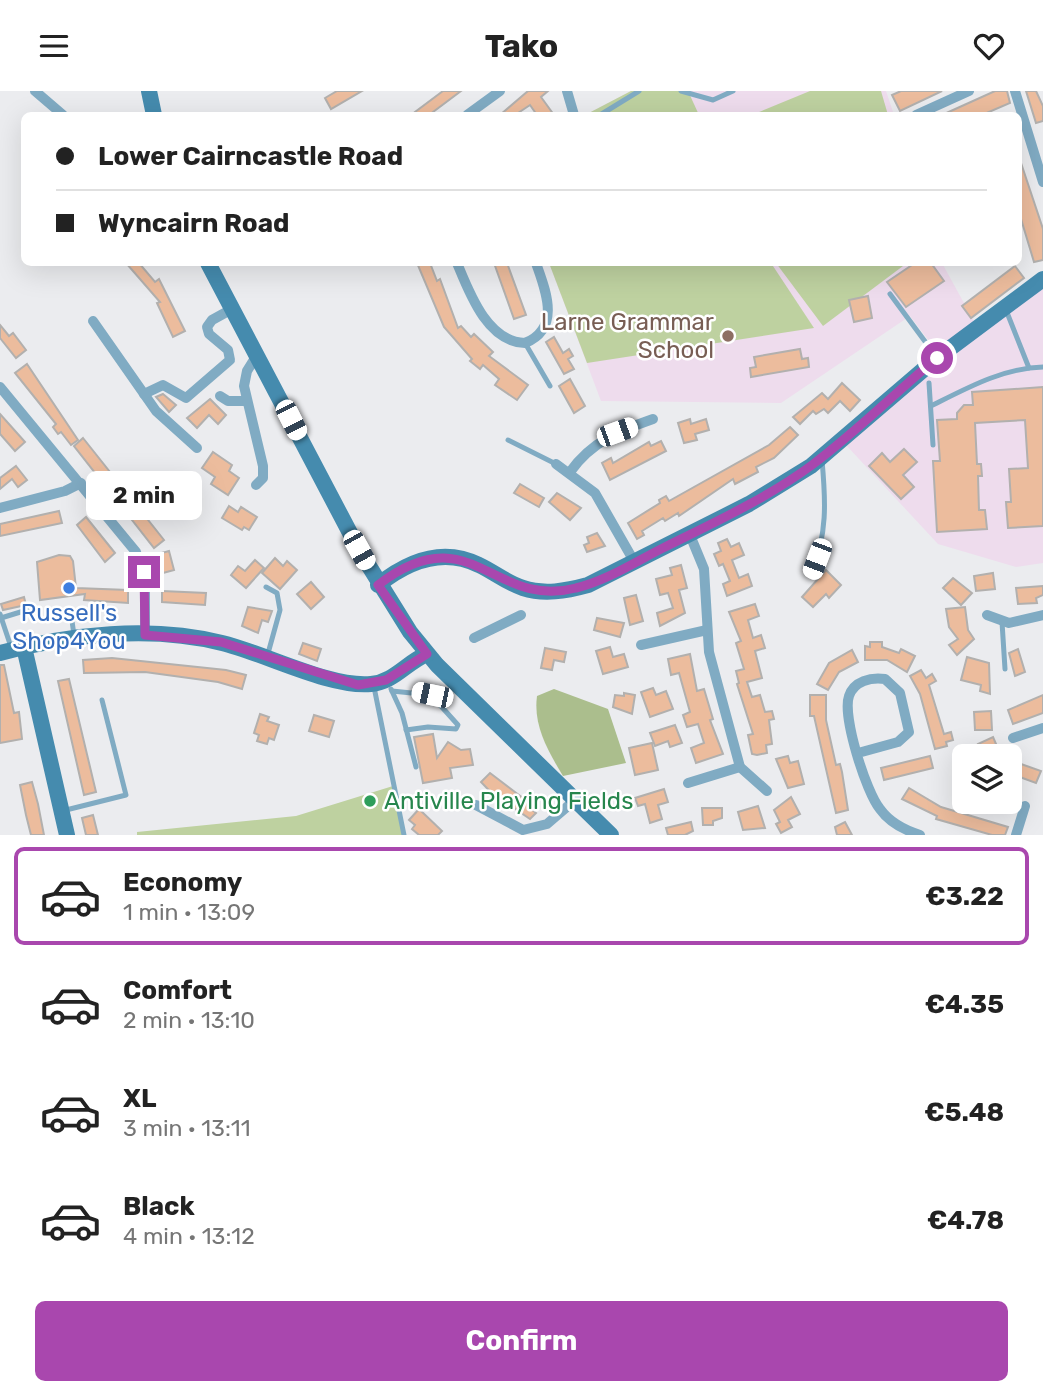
<!DOCTYPE html>
<meta charset="utf-8">
<style>
:root{--surface:#fff;--page:#f6f6f6;--text:#222;--muted:#767676;--line:#e0e0e0;--accent:#a947ae}
body{margin:0;font-family:Rubik,sans-serif;background:var(--page);color:var(--text);height:100vh;display:flex;flex-direction:column;font-size:26px;white-space:nowrap}
*{box-sizing:border-box;margin:0}
p{font-size:23px;color:var(--muted)}
.icon{flex:none;width:38px;height:38px;fill:none;stroke:currentColor;stroke-width:2;stroke-linecap:round;stroke-linejoin:round}
.map{position:relative;height:744px;overflow:hidden}
.details{display:flex;flex-direction:column;background:var(--surface);flex:1}
.details>*{flex:none}
.banner{position:absolute;left:21px;top:21px;width:1001px;height:154px;border-radius:10px;box-shadow:0 7px 28px #0002;display:grid;align-content:center;height:154px;padding:0 35px;background:var(--surface)}
.tools{position:absolute;left:952px;top:653px;display:grid;gap:14px}
.tools a{display:grid;place-items:center;width:70px;height:70px;border-radius:10px;background:var(--surface);box-shadow:0 7px 28px #0002;font-size:35px}
.end{position:absolute;width:32px;height:32px;margin:-16px;border:9px solid #a947ae;background:#fff;box-shadow:0 0 0 4px #fff}
.from{border-radius:50%}
.bubble{position:absolute;height:49px;border-radius:10px;background:var(--surface);box-shadow:0 7px 28px #0002;font-size:23px;font-weight:700;line-height:49px;text-align:center}
.car{position:absolute;width:21px;height:42px;margin:-21px -10px;border-radius:9px;box-shadow:0 0 5px 2px #0007;background:linear-gradient(#fff 24%,#345 0 40%,#fff 0 76%,#345 0 86%,#fff 0)}
.banner b{display:flex;align-items:center;gap:24px;height:66px;font-size:26px}
.banner b+b{border-top:2px solid var(--line)}
.banner i{width:18px;height:18px;background:var(--text)}
ul{padding:12px 0 0;list-style:none}
li{display:flex;align-items:center;gap:21px;height:98px;margin:0 14px 10px;padding:0 21px;border:4px solid transparent;border-radius:10px}
li div{flex:1}
li b{display:block;font-size:26px}
li em{font-style:normal;font-weight:700}
li.active{border-color:var(--accent)}
li>.icon{width:63px;height:63px;stroke-width:1.5}
.button{display:flex;gap:14px;margin-top:auto;padding:14px 35px}
.button a{flex:1;height:80px;border-radius:10px;background:var(--accent);color:#fff;font-size:28px;font-weight:700;line-height:80px;text-align:center}
header{display:flex;justify-content:space-between;align-items:center;height:91px;padding:0 35px;background:var(--surface);font-size:32px;font-weight:700}
.map>svg:first-child{display:block}
.education{fill:#eedced}
.green{fill:#bed1a0}
.forest{fill:#abbe8d}
.building{fill:#ecbc9d;stroke:#b2b0ae;stroke-width:2}
.lines{fill:none;stroke-linecap:round;stroke-linejoin:round}
.lane{stroke:#80abc3;stroke-width:5}
.street{stroke:#80abc3;stroke-width:10}
.secondary{stroke:#458bae;stroke-width:16}
.route{stroke:#a947ae;stroke-width:9}
.education-dot{fill:#8d6e63;stroke:#fff;stroke-width:2.5}
.shop-dot{fill:#3f7fe0;stroke:#fff;stroke-width:2.5}
.leisure-dot{fill:#2e9e5b;stroke:#fff;stroke-width:2.5}
.labels{text-anchor:middle;dominant-baseline:central;stroke-width:5;stroke-linejoin:round;paint-order:stroke}
.education-label{font-size:24px;fill:#785e54;stroke:#fff;text-anchor:end}
.shop-label{font-size:24px;fill:#366cbe;stroke:#fff}
.leisure-label{font-size:24px;fill:#27864d;stroke:#fff;text-anchor:start}
</style>
<header><svg class="icon" aria-label="menu" viewBox="0 0 24 24"><path d="M4 6h16M4 12h16M4 18h16"/></svg>Tako<svg class="icon" aria-label="heart" viewBox="0 0 24 24"><path d="M12 20l-8-8c-3-5 5-10 8-4 3-6 11-1 8 4z"/></svg></header>
<div class="map">
<svg width="1043" height="744" viewBox="0 0 1043 744">
<rect width="100%" height="100%" fill="#ebecef"/>
<g class="education">
<polygon points="631,0 886,0 894,24 585,24"/>
<polygon points="549,172 942,172 975,232 936,259 910,225 781,312 601,310"/>
<polygon points="1043,196 1043,472 1016,476 938,453 846,354 941,269"/>
</g>
<g class="green">
<polygon points="631,0 688,0 699,24 585,24"/>
<polygon points="810,0 881,0 888,24 752,24"/>
<polygon points="549,172 771,172 814,237 587,272"/>
<polygon points="776,172 907,172 823,235"/>
<polygon points="393,695 404,744 137,744 137,741 296,725"/>
</g>
<path class="forest" d="M554,598L608,618L626,672L563,685C548,660 533,635 537,605Z"/>
<g class="building">
<polygon points="337,0 362,0 331,18 325,7"/>
<polygon points="443,0 461,0 429,24 411,24"/>
<polygon points="528,0 548,0 541,6 554,24 537,24 530,14 515,24 500,24"/>
<polygon points="901,0 942,0 900,20 892,4"/>
<polygon points="995,0 1007,0 1010,12 982,24 942,24"/>
<polygon points="1026,0 1036,0 1043,15 1043,30 1036,32"/>
<polygon points="1018,63 1043,138 1043,169 1034,171 1018,118"/>
<polygon points="126,172 139,172 155,191 159,188 185,240 173,246 157,212 160,211"/>
<polygon points="417,172 430,172 437,190 440,188 458,237 461,235 471,246 474,243 493,261 489,265 528,294 517,309 495,294 499,288 483,274 480,278 470,270 472,268 444,236"/>
<polygon points="494,172 507,172 526,224 514,228"/>
<polygon points="915,172 931,172 944,190 906,216 887,191"/>
<polygon points="1015,175 1024,187 971,227 962,215"/>
<polygon points="868,205 872,227 854,231 849,209"/>
<polygon points="0,234 9,245 13,242 26,259 16,267 0,247"/>
<polygon points="554,246 563,262 569,258 573,265 568,268 574,278 564,283 546,251"/>
<polygon points="800,258 802,268 808,267 809,276 751,286 750,277 756,276 754,266"/>
<polygon points="27,273 78,349 71,354 61,341 58,343 53,336 56,333 15,282"/>
<polygon points="570,288 585,315 574,322 559,295"/>
<polygon points="842,292 860,309 850,320 840,310 828,322 824,318 816,323 813,320 800,333 793,326 822,302 828,308"/>
<polygon points="1043,296 1043,435 1008,437 1006,411 1011,411 1009,378 1028,377 1025,329 975,332 977,373 981,373 982,385 978,385 979,419 985,419 987,438 937,441 933,370 940,370 937,329 957,328 957,322 964,314 973,314 972,301"/>
<polygon points="163,303 176,314 169,321 156,306"/>
<polygon points="210,308 226,324 218,333 209,324 197,337 187,327"/>
<polygon points="0,323 25,351 15,360 0,343"/>
<polygon points="690,328 691,333 706,328 709,339 695,343 697,349 684,352 678,332"/>
<polygon points="790,336 798,344 774,367 756,376 758,381 735,393 733,388 679,425 678,422 665,430 663,427 642,440 644,444 637,448 628,432 660,412 659,409 666,405 669,410 769,354"/>
<polygon points="83,347 164,449 154,457 74,355"/>
<polygon points="661,350 666,360 610,389 602,372 611,367 613,372 649,351 651,355"/>
<polygon points="904,358 917,371 903,384 914,396 901,408 869,375 882,362 890,371"/>
<polygon points="213,361 232,374 229,380 239,387 228,404 211,393 215,386 202,377"/>
<polygon points="16,375 27,389 18,396 12,388 0,398 0,387"/>
<polygon points="520,393 544,407 539,416 514,402"/>
<polygon points="557,402 581,417 570,429 549,411"/>
<polygon points="229,415 238,421 241,416 257,426 249,439 244,436 242,439 222,427"/>
<polygon points="59,420 62,432 0,445 0,433"/>
<polygon points="86,426 115,462 105,471 77,434"/>
<polygon points="597,442 605,455 587,461 584,454 589,452 587,446"/>
<polygon points="727,448 731,456 739,452 744,464 732,469 739,487 748,483 752,495 727,505 723,493 730,490 723,473 719,475 714,463 721,460 718,452"/>
<polygon points="169,460 174,479 163,482 158,463"/>
<polygon points="59,464 70,465 73,470 76,497 128,499 128,512 84,509 85,503 40,509 37,471"/>
<polygon points="275,467 283,475 287,470 297,479 280,498 262,482"/>
<polygon points="255,469 264,477 246,497 231,484 238,475 245,480"/>
<polygon points="681,474 687,497 679,499 685,522 660,535 657,522 673,517 668,502 660,504 656,488 672,484 670,477"/>
<polygon points="826,479 841,494 829,507 826,503 813,516 802,506"/>
<polygon points="993,482 995,498 976,500 974,485"/>
<polygon points="953,487 972,502 961,514 943,497"/>
<polygon points="311,491 324,506 311,518 297,503"/>
<polygon points="1043,495 1043,504 1036,507 1037,512 1018,513 1016,497"/>
<polygon points="162,500 206,502 205,514 162,511"/>
<polygon points="636,504 643,530 630,534 624,507"/>
<polygon points="24,506 26,514 3,519 1,513"/>
<polygon points="755,513 759,525 748,529 753,547 761,544 765,557 755,560 762,587 747,591 752,606 760,604 765,621 772,620 774,628 769,629 772,653 766,654 767,662 757,664 752,663 748,644 753,643 737,593 739,592 736,580 744,578 736,552 741,550 729,521"/>
<polygon points="248,516 272,520 268,531 262,529 258,542 242,535"/>
<polygon points="965,516 968,539 974,548 957,564 949,554 958,548 949,536 946,518"/>
<polygon points="597,527 624,532 620,546 594,539"/>
<polygon points="870,551 882,551 882,556 899,562 901,558 915,565 907,581 887,569 865,569 865,555 870,556"/>
<polygon points="303,552 321,558 317,570 299,563"/>
<polygon points="610,556 613,566 624,563 628,576 603,583 596,560"/>
<polygon points="545,557 566,561 564,571 554,569 552,579 541,577"/>
<polygon points="1018,558 1025,581 1015,585 1009,562"/>
<polygon points="852,559 858,571 839,581 828,599 817,593 829,572"/>
<polygon points="690,563 697,600 704,598 713,628 710,629 723,663 696,672 691,657 704,652 698,633 687,636 683,624 690,621 679,582 671,584 668,568"/>
<polygon points="967,566 989,572 990,603 980,600 981,594 961,589"/>
<polygon points="112,567 226,579 246,584 242,598 218,591 145,581 84,582 83,569"/>
<polygon points="0,574 4,574 14,622 19,621 22,648 0,652"/>
<polygon points="921,579 926,587 932,583 936,590 929,594 944,643 951,641 953,649 946,651 947,655 935,658 920,603 910,585"/>
<polygon points="69,588 96,701 84,704 58,590"/>
<polygon points="653,597 656,604 666,600 673,618 650,626 641,601"/>
<polygon points="624,602 635,604 632,623 613,616 615,604 624,605"/>
<polygon points="810,604 826,604 826,629 836,674 840,673 842,681 848,719 836,722 814,625 810,625"/>
<polygon points="1043,604 1043,622 1013,633 1008,619"/>
<polygon points="991,620 992,639 975,639 974,621"/>
<polygon points="260,623 269,626 267,630 279,634 274,649 269,647 267,653 257,650 259,644 254,642"/>
<polygon points="314,624 334,630 329,646 309,640"/>
<polygon points="675,634 682,652 670,656 668,650 655,655 650,642"/>
<polygon points="433,643 437,667 448,651 461,659 470,658 473,674 450,677 452,687 423,692 414,646"/>
<polygon points="993,646 999,660 984,665 978,653"/>
<polygon points="652,652 658,679 635,684 629,657"/>
<polygon points="788,665 790,672 798,670 804,693 788,697 776,668"/>
<polygon points="930,665 933,677 884,689 881,677"/>
<polygon points="1021,673 1041,680 1036,692 1017,685"/>
<polygon points="490,682 532,714 530,717 536,722 530,728 508,713 505,716 481,691"/>
<polygon points="32,691 38,713 44,744 31,744 26,724 20,694"/>
<polygon points="909,697 941,716 1008,736 1005,744 992,744 936,728 937,725 902,708"/>
<polygon points="664,698 668,711 658,714 662,728 650,732 645,713 638,715 635,707"/>
<polygon points="791,706 800,723 788,729 792,736 781,742 776,733 780,731 774,719"/>
<polygon points="758,715 765,737 743,739 738,721"/>
<polygon points="702,717 722,717 722,727 713,730 713,734 703,734"/>
<polygon points="419,718 442,740 438,744 419,744 412,738 415,734 409,729"/>
<polygon points="93,724 98,744 86,744 82,727"/>
<polygon points="691,731 693,740 685,744 668,744 666,737"/>
<polygon points="845,731 852,744 837,744 835,736"/>
</g>
<g class="lines">
<g class="lane">
<polyline points="681,0 713,9 733,0"/>
<polyline points="600,24 639,0"/>
<polyline points="890,203 935,264"/>
<polyline points="1006,219 1029,277"/>
<polyline points="525,252 550,295"/>
<polyline points="929,292 933,354"/>
<path d="M931,315C967,297 1003,277 1043,276"/>
<polyline points="508,349 556,373"/>
<path d="M812,483C827,441 826,413 822,369"/>
<polyline points="266,496 277,502 280,519 267,566"/>
<polyline points="0,523 11,556"/>
<polyline points="52,524 71,523 74,544"/>
<polyline points="1,527 27,519"/>
<polyline points="1002,531 1005,578"/>
<polyline points="374,596 404,744"/>
<polyline points="391,598 402,622 416,676"/>
<polyline points="392,600 431,604 458,634 456,638 428,636 406,639"/>
<polyline points="62,720 126,704 102,609"/>
</g>
<g class="street">
<polyline points="35,0 63,24"/>
<polyline points="567,0 574,24"/>
<polyline points="1015,0 1043,91"/>
<polyline points="467,24 500,0"/>
<polyline points="916,24 969,0"/>
<path d="M457,172C469,201 487,251 525,252C562,237 545,198 536,172"/>
<polyline points="93,230 156,320 197,357"/>
<polyline points="0,296 136,461 145,488 145,544"/>
<polyline points="144,303 163,294 186,307 230,269 228,259 209,243 207,236 212,229 232,218"/>
<polyline points="220,305 228,310 247,310"/>
<polyline points="556,373 595,402 635,472"/>
<path d="M570,381C592,350 619,340 653,328"/>
<polyline points="256,394 263,387 263,375 244,295 247,280 257,264"/>
<polyline points="0,417 65,400 81,392"/>
<polyline points="690,444 704,478 709,561 740,676 767,700"/>
<polyline points="987,524 1009,532 1043,524"/>
<polyline points="474,547 521,524"/>
<polyline points="641,554 707,539"/>
<polyline points="1013,647 1043,637"/>
<path d="M858,662L898,651L909,641L900,602L885,588C871,586 854,590 849,605C842,625 866,701 880,718C890,732 904,739 920,744"/>
<polyline points="688,692 740,676"/>
<polyline points="476,714 523,739 547,733 575,709"/>
<polyline points="1016,744 1025,715"/>
</g>
<g class="secondary">
<polyline points="149,0 154,24"/>
<polyline points="208,172 359,459 410,541 437,574 611,744"/>
<path d="M378,494C408,470 443,456 479,474C494,481 507,492 523,497C544,504 566,500 588,494L749,413L811,375L937,267L1043,188"/>
<polyline points="24,556 67,744"/>
<path d="M0,562C70,543 151,534 222,552C264,562 330,597 371,593C394,591 407,571 427,563"/>
</g>
</g>
<g class="lines">
<path class="route" d="M144,481L145,544L221,551L358,594L386,589L427,563L378,494C471,422 492,519 576,497C606,490 635,471 663,457C713,432 766,408 812,374C856,341 895,302 937,267"/>
</g>
<circle class="education-dot" cx="728" cy="245" r="7"/>
<circle class="shop-dot" cx="69" cy="497" r="7"/>
<circle class="leisure-dot" cx="370" cy="710" r="7"/>
<g class="labels">
<g class="education-label">
<text x="714" y="231">Larne Grammar<tspan x="714" dy="28">School</tspan></text>
</g>
<g class="shop-label">
<text x="69" y="522">Russell's<tspan x="69" dy="28">Shop4You</tspan></text>
</g>
<g class="leisure-label">
<text x="384" y="710">Antiville Playing Fields</text>
</g>
</g>
</svg>
<div class="tools">
<a><svg class="icon" aria-label="layers" viewBox="0 0 24 24"><path d="M12 4l9 5-9 5-9-5zM3 14l9 5 9-5"/></svg></a>
</div>
<i class="end from" style="left:937px;top:267px"></i>
<i class="end" style="left:144px;top:481px"></i>
<div class="bubble" style="left:86px;top:380px;width:116px">2 min</div>
<i class="car" style="left:291px;top:329px;rotate:153deg"></i>
<i class="car" style="left:617px;top:341px;rotate:70deg"></i>
<i class="car" style="left:359px;top:459px;rotate:151deg"></i>
<i class="car" style="left:817px;top:468px;rotate:201deg"></i>
<i class="car" style="left:432px;top:604px;rotate:282deg"></i>
<div class="banner">
<b><i class="from"></i>Lower Cairncastle Road</b>
<b><i></i>Wyncairn Road</b>
</div>
</div>
<section class="details">
<ul>
<li class="active"><svg class="icon" aria-label="car" viewBox="0 0 24 24"><path d="M5 17H2v-5l4-1 3-4h7l3 4 3 1v5h-3M9 17h6M6 11h13"/><circle cx="7" cy="17" r="2"/><circle cx="17" cy="17" r="2"/></svg><div><b>Economy</b><p>1 min · 13:09</p></div><em>€3.22</em></li>
<li><svg class="icon" aria-label="car" viewBox="0 0 24 24"><path d="M5 17H2v-5l4-1 3-4h7l3 4 3 1v5h-3M9 17h6M6 11h13"/><circle cx="7" cy="17" r="2"/><circle cx="17" cy="17" r="2"/></svg><div><b>Comfort</b><p>2 min · 13:10</p></div><em>€4.35</em></li>
<li><svg class="icon" aria-label="car" viewBox="0 0 24 24"><path d="M5 17H2v-5l4-1 3-4h7l3 4 3 1v5h-3M9 17h6M6 11h13"/><circle cx="7" cy="17" r="2"/><circle cx="17" cy="17" r="2"/></svg><div><b>XL</b><p>3 min · 13:11</p></div><em>€5.48</em></li>
<li><svg class="icon" aria-label="car" viewBox="0 0 24 24"><path d="M5 17H2v-5l4-1 3-4h7l3 4 3 1v5h-3M9 17h6M6 11h13"/><circle cx="7" cy="17" r="2"/><circle cx="17" cy="17" r="2"/></svg><div><b>Black</b><p>4 min · 13:12</p></div><em>€4.78</em></li>
</ul>
<div class="button"><a>Confirm</a></div>
</section>
